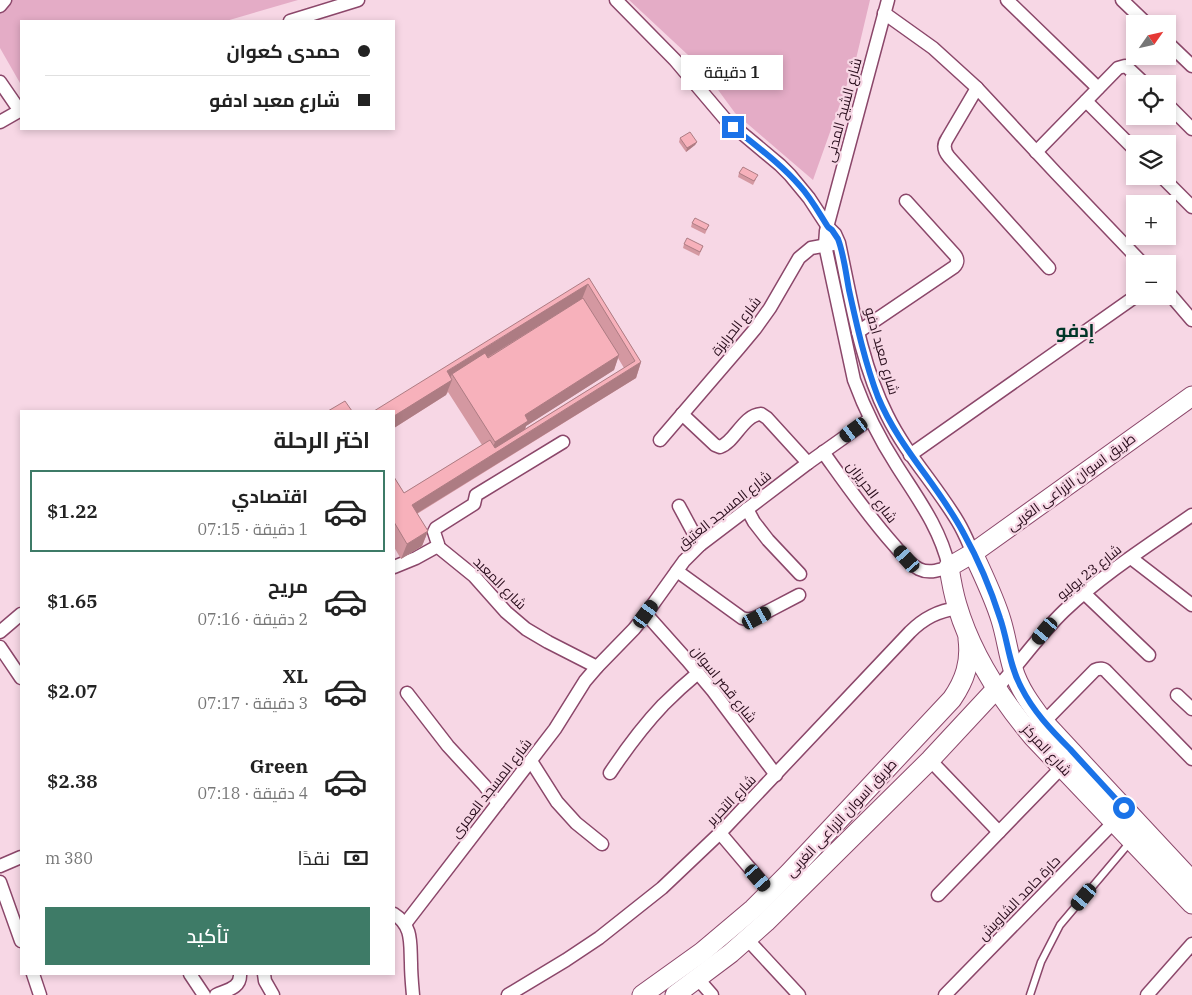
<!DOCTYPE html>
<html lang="ar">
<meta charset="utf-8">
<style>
:root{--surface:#fff;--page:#f6f6f6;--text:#222;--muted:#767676;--line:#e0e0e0;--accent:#3e7b67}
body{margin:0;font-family:"IBM Plex Serif",Cairo,serif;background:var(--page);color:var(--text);direction:rtl;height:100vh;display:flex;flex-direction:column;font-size:19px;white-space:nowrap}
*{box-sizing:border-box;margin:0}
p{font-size:16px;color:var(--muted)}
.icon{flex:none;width:28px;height:28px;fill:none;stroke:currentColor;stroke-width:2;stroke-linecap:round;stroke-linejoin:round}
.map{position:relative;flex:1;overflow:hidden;direction:ltr}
.sheet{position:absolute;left:20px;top:410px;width:375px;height:565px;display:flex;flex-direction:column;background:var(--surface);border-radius:0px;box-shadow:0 2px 8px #0003;direction:rtl}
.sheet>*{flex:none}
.banner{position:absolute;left:20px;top:20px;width:375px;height:110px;border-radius:0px;box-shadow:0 2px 8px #0003;direction:rtl;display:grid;align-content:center;height:110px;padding:0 25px;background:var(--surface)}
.needle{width:32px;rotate:56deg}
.fabs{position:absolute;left:1126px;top:15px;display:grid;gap:10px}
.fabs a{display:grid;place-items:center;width:50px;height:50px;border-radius:0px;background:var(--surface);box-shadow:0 2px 8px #0003;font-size:25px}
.end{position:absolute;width:22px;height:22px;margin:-11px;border:6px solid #1a73e8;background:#fff;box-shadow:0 0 0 2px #fff}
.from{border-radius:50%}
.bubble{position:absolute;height:35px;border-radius:0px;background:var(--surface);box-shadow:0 2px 8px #0003;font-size:16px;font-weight:600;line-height:35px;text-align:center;direction:rtl}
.car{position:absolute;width:15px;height:30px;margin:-15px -8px;border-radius:6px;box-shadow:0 0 4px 1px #0007;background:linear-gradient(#222 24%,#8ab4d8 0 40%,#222 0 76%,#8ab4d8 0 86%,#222 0)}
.banner b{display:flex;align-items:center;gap:18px;height:48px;font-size:19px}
.banner b+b{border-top:1px solid var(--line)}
.banner i{width:12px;height:12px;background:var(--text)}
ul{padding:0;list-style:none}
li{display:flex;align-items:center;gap:15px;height:82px;margin:0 10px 8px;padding:0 15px;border:2px solid transparent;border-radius:0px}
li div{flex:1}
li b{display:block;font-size:19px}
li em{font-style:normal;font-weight:600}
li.current{border-color:var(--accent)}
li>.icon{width:45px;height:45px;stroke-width:1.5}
h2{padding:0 25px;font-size:22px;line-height:60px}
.pay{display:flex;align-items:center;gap:12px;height:55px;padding:0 25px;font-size:19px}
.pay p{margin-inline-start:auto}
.button{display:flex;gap:10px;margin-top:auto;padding:10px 25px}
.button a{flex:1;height:58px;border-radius:0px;background:var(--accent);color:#fff;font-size:20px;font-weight:600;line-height:58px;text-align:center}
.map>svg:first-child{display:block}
.green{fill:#e4acc6}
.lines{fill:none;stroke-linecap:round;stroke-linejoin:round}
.lane-casing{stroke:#8b476a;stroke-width:9}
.street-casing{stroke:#8b476a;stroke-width:15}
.primary-casing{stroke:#8b476a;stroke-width:21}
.lane{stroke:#fff;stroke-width:6}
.street{stroke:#fff;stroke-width:12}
.primary{stroke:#fff;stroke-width:19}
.wall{fill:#d498a1;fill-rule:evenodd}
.shaded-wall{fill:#ad7c83}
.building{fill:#f7b1bb;stroke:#ad7c83}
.route{stroke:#1a73e8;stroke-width:6}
.labels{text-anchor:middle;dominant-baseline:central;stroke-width:4.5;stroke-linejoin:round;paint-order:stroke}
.street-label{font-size:14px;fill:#290d1c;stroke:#f7d7e5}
.district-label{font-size:19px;font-weight:bold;fill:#003628;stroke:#f7d7e5}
</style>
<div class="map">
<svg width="1192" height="995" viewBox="0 0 1192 995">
<rect width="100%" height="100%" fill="#f7d7e5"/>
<g class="green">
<polygon points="10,0 298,0 226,21 21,21 21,82 20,83 0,48 0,13"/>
<polygon points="629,0 870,0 856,59 813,180 735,113 702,68"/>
</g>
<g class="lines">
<defs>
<polyline id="lane" points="1030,995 1041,962 1060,925 1131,841"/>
<g id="street">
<path d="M616,0L675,60L725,119L780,165L790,175L809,198L828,227L835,234L839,243C851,299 861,364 887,415C906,454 936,485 958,522C964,532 968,542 973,553"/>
<polyline points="1007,0 1098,88"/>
<polyline points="1122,0 1147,24"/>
<polyline points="0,6 5,0"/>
<polyline points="884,13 933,48 977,88 1056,173 1143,264"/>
<polyline points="290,21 358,0"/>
<polyline points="1168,43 1192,66"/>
<polyline points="0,82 20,111"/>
<path d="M977,88L947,139C943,145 944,151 949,157L1049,268"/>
<polyline points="1086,101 1135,150"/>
<polyline points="1168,105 1192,129"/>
<polyline points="0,122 21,110"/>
<polyline points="1036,152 1118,68 1125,66 1128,68 1145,84"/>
<polyline points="1161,176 1192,207"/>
<polyline points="1168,292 1192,320"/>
<path d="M858,332L954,267C958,263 958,259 955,255L906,201"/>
<path d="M682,414L715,445L720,447C735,442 743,415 761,414L767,418L808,463"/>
<polyline points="660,440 739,348 755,329 770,308 799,258 811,248 833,244"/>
<path d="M823,452C846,484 868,516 894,545C901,553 909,564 919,569C929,574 939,570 949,567C940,528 918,499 897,466C879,438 865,410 854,380L825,245L826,231L888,0"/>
<polyline points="910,455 1136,296"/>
<polyline points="679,506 700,545"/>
<polyline points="747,509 754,522 768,540 800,574"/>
<polyline points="437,546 474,576 506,612 526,629 548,642 597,667"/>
<polyline points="1131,558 1192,605"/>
<polyline points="394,567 416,558 436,547 438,544 434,532 436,528 474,504 476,495 563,442"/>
<path d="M677,571L742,618C747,620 751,620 757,617L799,595"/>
<polyline points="1084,593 1149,655"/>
<polyline points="646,614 687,660 713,691 776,775"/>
<polyline points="0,632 21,614"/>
<polyline points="0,647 21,678"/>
<path d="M997,688C1020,663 1039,635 1064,611C1103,574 1149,545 1192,515"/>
<polyline points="407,693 448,746 484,785 498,803"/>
<polyline points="1177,695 1192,709"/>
<path d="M1044,722L1095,670C1099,668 1104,668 1107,672L1192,759"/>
<polyline points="930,760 999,832"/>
<polyline points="531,761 557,802 576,823 602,844"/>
<path d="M610,773C626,749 643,726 663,705C674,694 686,683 698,673"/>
<polyline points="720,833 770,892"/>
<polyline points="0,866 21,857"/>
<polyline points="0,882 21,941"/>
<polyline points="938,895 1062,767"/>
<path d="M394,914C413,926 410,943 411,963C411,974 412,984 413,995"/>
<polyline points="405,924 555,729 585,681 597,667 634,629 646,614 684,561 700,545 808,463 870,419"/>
<polyline points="747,939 799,995"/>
<polyline points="33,974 40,995"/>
<polyline points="190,974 204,995"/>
<polyline points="264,974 265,981 273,995"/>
<polyline points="698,979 712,995"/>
<path d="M216,995C227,990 241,988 240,974"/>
<path d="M508,995L566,960L599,938L662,888L720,833L910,632C924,618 938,611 958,608"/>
<polyline points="945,995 1114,822"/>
<polyline points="1147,995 1192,944"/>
</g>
<g id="primary">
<path d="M1192,396L973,553L949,567C951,580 953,592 957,605C971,653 1001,699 1033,737L1192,904"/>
<path d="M973,553C983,575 994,597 1001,620C1006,636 1008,653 1013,669C1019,689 1032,706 1044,722L1192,881"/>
<path d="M642,995L702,952L753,909L789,873L952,699C965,680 971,662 968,639"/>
<polyline points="675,995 731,953 766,922 930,760 997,688"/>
</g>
</defs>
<use href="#lane" class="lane-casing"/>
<use href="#street" class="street-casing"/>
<use href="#primary" class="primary-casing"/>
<use href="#lane" class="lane"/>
<use href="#street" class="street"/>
<use href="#primary" class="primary"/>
</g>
<g class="wall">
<polygon points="680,138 697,142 695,145 686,152 679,142"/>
<polygon points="739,173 756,179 753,185 738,177"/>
<polygon points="692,223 709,225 705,234 691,227"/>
<polygon points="684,244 703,246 699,256 683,248"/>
<path d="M589,278L641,362L636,378L417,514L428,531L422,546L401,559L394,547V477L404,493L482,445L448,392L446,395L394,428V411ZM618,358L624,368L525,429L526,426L614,370Z"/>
</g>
<g class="shaded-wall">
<polygon points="697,142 695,145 686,152 687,148"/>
<polygon points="588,284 582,299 454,378 452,374 449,382 452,380 446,395 394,428 394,416 447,371"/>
<polygon points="619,355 614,370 526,426 523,436 641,362 636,378 406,520 412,505 489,457 495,442 525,415"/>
<polygon points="428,531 422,546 401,559 407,544"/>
</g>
<g class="building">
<polygon points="690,132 697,142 687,148 680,138"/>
<polygon points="743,167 758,175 754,181 739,173"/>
<polygon points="695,218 709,225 706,230 692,223"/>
<polygon points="687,238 703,246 700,252 684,244"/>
<polygon points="589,278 641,362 412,505 428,531 407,544 394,522 394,477 404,493 490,440 495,448 635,361 588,284 447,371 452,380 394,416 394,411 374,411"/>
<polygon points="583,298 619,355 525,415 528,421 495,442 452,374 485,353 488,358"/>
<polygon points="345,401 352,411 328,411"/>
</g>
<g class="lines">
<path class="route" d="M733,127C756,146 780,163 800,186C811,198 819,213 828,227L832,230L838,239C844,255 846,274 849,290C857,326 865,363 878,397C899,448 939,486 964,534C979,561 991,590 1000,618C1008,641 1009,665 1021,687C1033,711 1051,730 1070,749C1088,769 1106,788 1124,808"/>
</g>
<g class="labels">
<g class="street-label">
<text transform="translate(843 110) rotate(-75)">شارع الشيخ المدنى</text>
<text transform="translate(736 326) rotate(-52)">شارع الحرايزة</text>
<text transform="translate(882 351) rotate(74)">شارع معبد ادفو</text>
<text transform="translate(1071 482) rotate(-36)">طريق اسوان الزراعى الغربى</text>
<text transform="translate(872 492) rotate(53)">شارع الحريزان</text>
<text transform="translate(724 510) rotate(-39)">شارع المسجد العتيق</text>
<text transform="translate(1089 572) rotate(-39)">شارع 23 يوليو</text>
<text transform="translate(500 583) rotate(45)">شارع المعبد</text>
<text transform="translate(724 684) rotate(51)">شارع قصر اسوان</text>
<text transform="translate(1047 750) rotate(47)">شارع المركز</text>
<text transform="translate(491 788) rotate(-52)">شارع المسجد العمرى</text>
<text transform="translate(731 800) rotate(-46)">شارع التحرير</text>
<text transform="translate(841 818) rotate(-47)">طريق اسوان الزراعى الغربى</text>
<text transform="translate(1019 898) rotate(-46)">حارة حامد الشاويش</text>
</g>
<g class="district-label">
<text x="1075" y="330">إدفو</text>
</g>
</g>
</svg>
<div class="fabs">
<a><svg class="needle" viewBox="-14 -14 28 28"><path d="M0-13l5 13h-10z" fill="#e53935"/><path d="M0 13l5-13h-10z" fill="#767676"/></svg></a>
<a><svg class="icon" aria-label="locate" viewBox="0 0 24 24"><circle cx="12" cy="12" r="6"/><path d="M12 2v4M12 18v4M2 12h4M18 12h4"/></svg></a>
<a><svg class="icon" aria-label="layers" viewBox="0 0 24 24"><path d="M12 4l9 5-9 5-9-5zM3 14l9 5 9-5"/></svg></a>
<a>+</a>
<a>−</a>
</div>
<i class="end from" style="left:1124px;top:808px"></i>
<i class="end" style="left:733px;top:127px"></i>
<div class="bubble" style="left:681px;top:55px;width:102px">1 دقيقة</div>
<i class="car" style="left:854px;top:430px;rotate:234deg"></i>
<i class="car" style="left:907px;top:559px;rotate:319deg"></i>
<i class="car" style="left:646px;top:614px;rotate:36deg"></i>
<i class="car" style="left:757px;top:618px;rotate:62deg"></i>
<i class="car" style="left:1045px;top:631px;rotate:220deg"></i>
<i class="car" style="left:758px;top:878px;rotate:139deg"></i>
<i class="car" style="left:1084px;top:897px;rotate:220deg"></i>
<div class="banner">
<b><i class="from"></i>حمدى كعوان</b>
<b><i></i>شارع معبد ادفو</b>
</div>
<section class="sheet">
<h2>اختر الرحلة</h2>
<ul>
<li class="current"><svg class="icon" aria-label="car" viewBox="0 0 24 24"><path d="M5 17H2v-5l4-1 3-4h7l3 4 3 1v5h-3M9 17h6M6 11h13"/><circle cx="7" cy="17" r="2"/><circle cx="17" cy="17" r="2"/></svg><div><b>اقتصادي</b><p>1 دقيقة · 07:15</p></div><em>$1.22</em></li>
<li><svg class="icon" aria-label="car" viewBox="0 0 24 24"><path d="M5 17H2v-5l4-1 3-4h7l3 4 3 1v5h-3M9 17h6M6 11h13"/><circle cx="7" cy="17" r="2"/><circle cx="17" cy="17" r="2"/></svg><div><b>مريح</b><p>2 دقيقة · 07:16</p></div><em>$1.65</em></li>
<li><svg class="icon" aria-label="car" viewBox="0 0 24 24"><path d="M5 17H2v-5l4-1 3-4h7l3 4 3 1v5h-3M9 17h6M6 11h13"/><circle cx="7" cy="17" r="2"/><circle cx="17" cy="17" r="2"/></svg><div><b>XL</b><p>3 دقيقة · 07:17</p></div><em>$2.07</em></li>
<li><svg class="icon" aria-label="car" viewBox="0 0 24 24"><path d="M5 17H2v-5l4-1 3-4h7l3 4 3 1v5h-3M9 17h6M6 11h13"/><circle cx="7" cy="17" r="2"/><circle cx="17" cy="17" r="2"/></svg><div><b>Green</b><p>4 دقيقة · 07:18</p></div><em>$2.38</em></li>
</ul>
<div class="pay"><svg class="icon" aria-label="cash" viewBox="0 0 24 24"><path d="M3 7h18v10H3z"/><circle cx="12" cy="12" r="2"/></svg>نقدًا<p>380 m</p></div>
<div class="button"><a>تأكيد</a></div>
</section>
</div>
